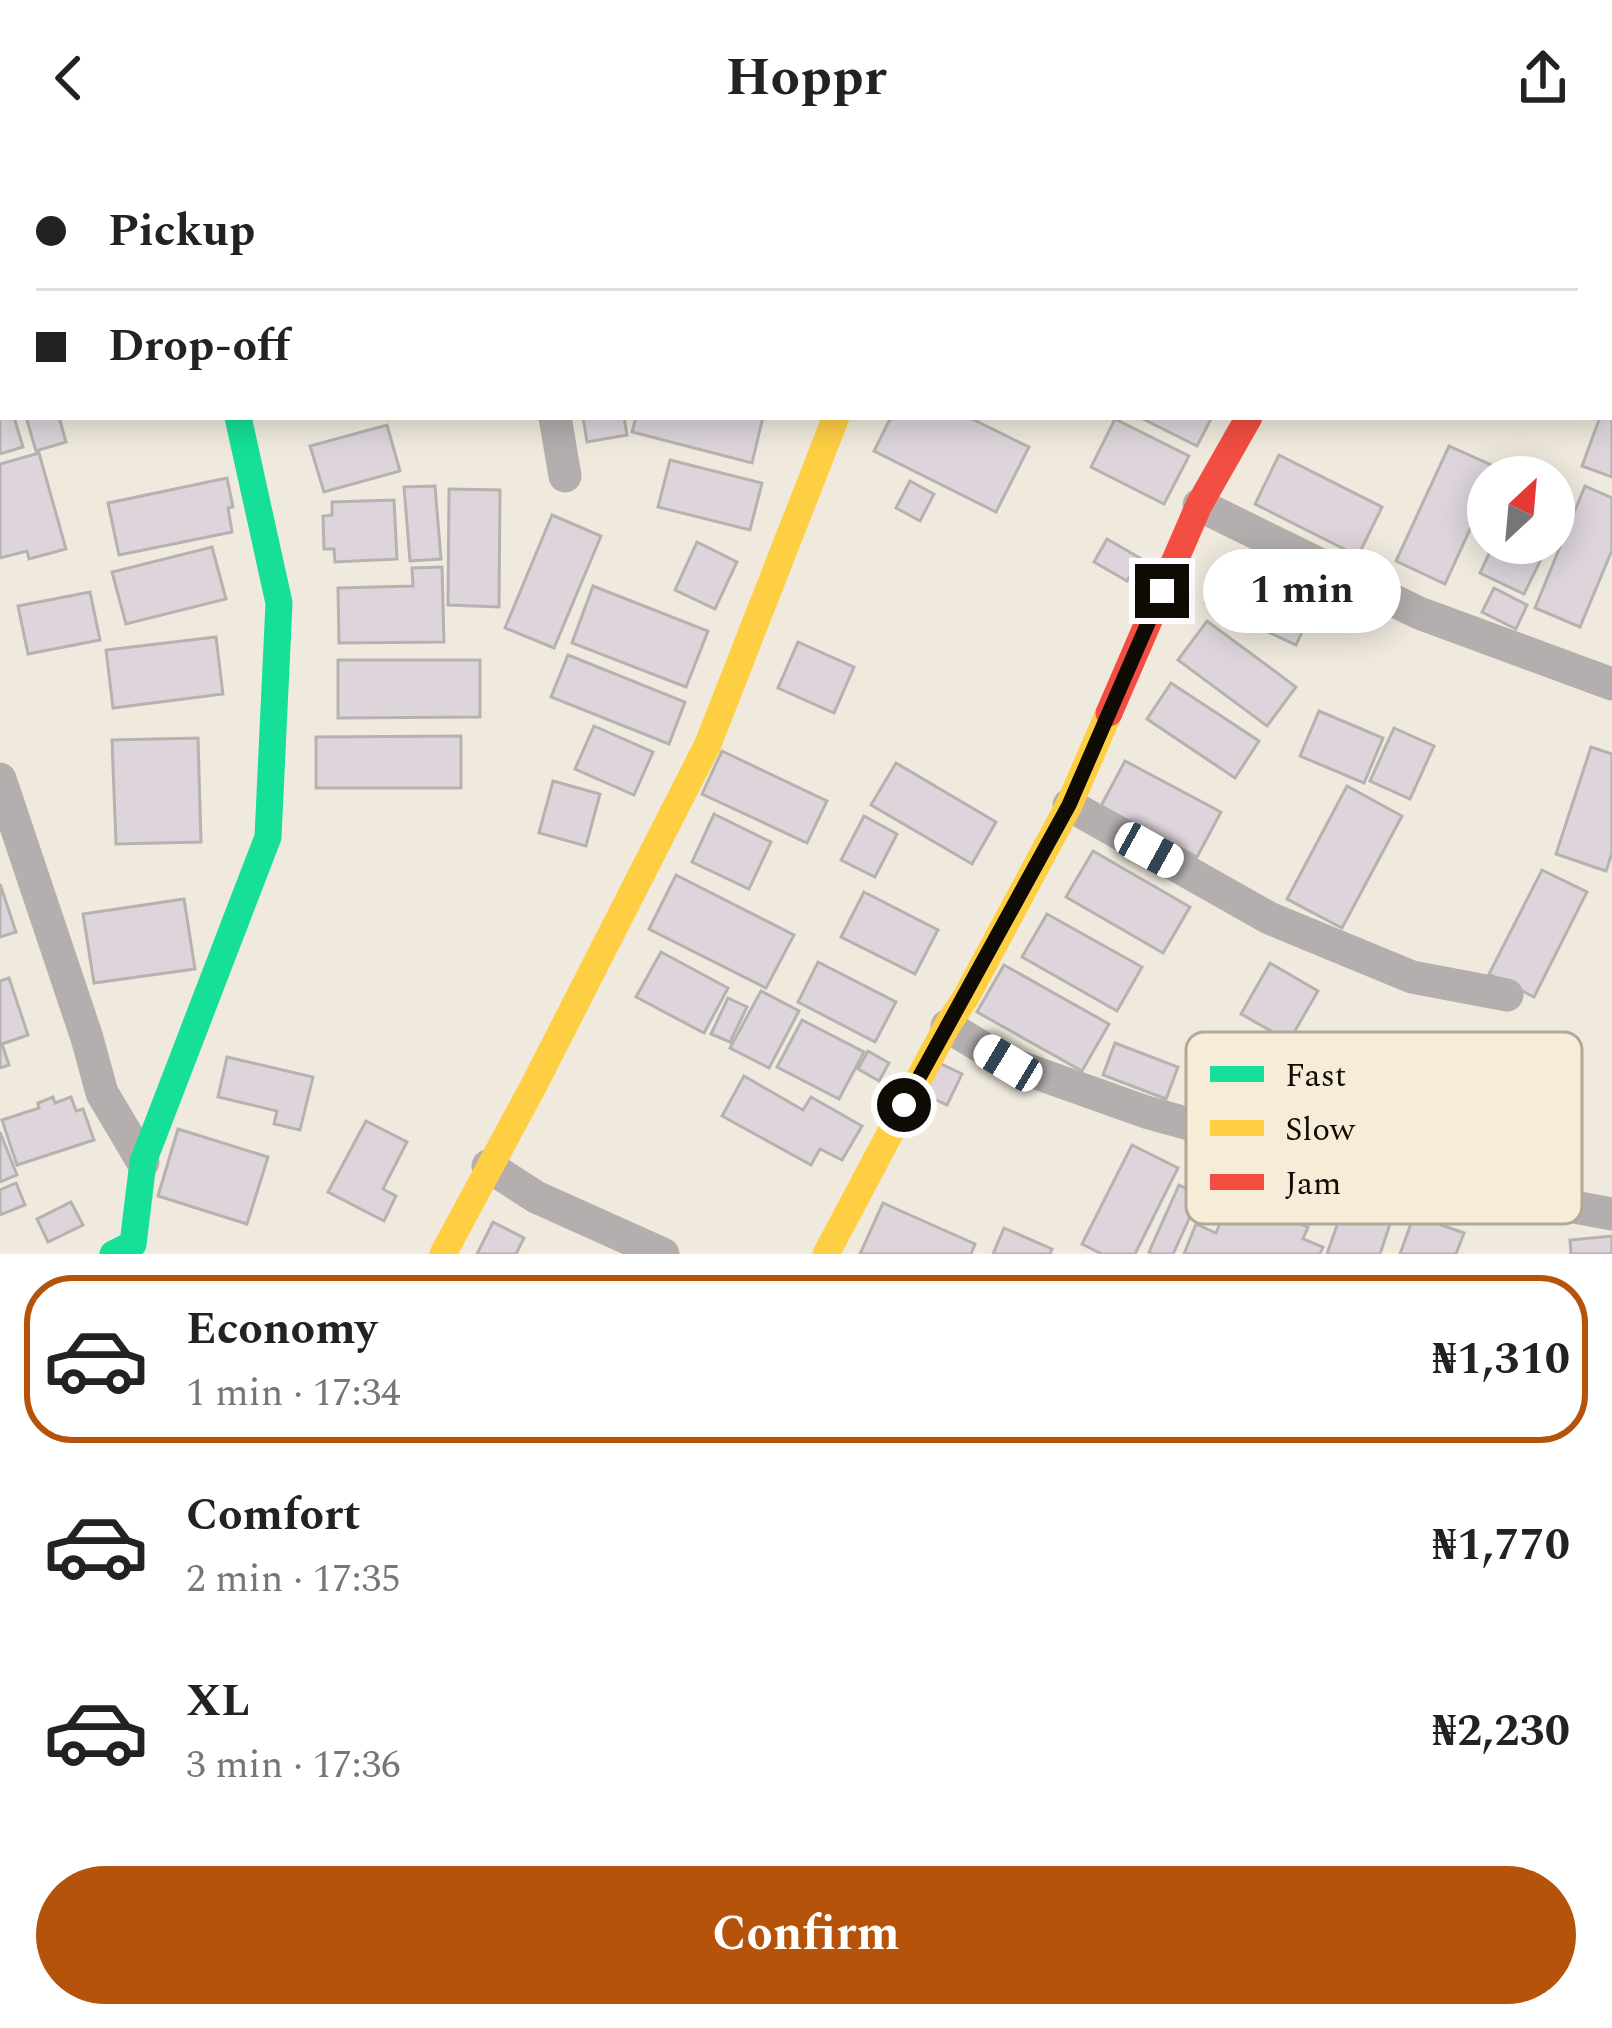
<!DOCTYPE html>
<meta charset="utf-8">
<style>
:root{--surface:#fff;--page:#f2f2f2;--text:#222;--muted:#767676;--line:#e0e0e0;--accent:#b45309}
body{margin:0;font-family:Spectral,serif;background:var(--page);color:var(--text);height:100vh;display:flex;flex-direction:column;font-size:45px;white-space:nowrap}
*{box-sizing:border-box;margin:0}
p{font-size:39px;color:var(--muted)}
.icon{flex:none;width:66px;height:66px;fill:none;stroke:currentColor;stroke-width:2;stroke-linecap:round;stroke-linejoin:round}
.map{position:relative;height:1098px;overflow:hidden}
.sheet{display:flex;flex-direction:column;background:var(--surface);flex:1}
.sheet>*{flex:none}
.banner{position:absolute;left:0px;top:0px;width:1614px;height:264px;box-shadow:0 6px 30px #0003;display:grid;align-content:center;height:264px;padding:0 36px;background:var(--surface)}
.needle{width:78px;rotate:26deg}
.buttons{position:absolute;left:1467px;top:300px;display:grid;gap:24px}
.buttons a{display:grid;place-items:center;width:108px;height:108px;border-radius:50%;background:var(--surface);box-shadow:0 6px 30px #0003;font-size:60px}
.end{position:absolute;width:54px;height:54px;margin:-27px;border:15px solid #0f0c05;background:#fff;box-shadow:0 0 0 6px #fff}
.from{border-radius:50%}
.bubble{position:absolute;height:84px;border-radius:42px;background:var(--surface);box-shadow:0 6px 30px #0003;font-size:39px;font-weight:700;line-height:84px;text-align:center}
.car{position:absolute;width:36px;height:72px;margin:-36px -18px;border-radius:15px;box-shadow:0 0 9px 3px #0007;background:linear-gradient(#fff 24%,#345 0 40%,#fff 0 76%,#345 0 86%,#fff 0)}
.banner b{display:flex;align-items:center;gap:42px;height:114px;font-size:45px}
.banner b+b{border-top:3px solid var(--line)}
.banner i{width:30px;height:30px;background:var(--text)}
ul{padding:21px 0 0;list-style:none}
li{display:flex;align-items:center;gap:36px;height:168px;margin:0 24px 18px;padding:0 12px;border:6px solid transparent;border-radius:48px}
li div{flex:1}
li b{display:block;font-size:45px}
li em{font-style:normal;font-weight:700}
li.selected{border-color:var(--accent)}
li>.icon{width:108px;height:108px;stroke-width:1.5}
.primary-button{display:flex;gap:24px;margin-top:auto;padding:24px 36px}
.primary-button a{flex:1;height:138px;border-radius:72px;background:var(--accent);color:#fff;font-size:48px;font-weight:700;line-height:138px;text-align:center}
header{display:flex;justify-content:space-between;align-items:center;height:156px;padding:0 36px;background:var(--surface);font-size:54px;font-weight:700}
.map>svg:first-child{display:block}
.building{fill:#ddd4dc;stroke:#b6b2b0;stroke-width:3}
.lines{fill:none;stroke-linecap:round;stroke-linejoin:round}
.street{stroke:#b4afae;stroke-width:33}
.fast{stroke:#16e098;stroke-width:27}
.slow{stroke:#ffcf43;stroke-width:27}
.jam{stroke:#f24e42;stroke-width:27}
.route{stroke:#0f0c05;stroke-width:15}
.key{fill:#f7ecd7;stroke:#b1a998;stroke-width:3}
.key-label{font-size:33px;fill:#0f0c05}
</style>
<header><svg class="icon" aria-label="back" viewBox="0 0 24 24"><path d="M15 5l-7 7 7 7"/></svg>Hoppr<svg class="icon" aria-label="share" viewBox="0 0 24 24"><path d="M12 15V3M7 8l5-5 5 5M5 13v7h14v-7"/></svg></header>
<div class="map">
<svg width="1612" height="1098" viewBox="0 0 1612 1098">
<rect width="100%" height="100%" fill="#f0eade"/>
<g class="building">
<polygon points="624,0 769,0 768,3 631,3"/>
<polygon points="1061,0 1300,0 1299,3 1060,3"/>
<polygon points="1612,227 1612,321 1582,310 1600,261 1611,261"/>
<polygon points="3,248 3,261 14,261 23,291 0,298 0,249"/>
<polygon points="26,261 59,261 66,286 36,295"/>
<polygon points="583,261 624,261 627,279 587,286"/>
<polygon points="636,261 763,261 752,307 632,276"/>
<polygon points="891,261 968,261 1029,291 996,356 874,295"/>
<polygon points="1139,261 1212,261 1197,290"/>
<polygon points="1115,263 1189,300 1164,348 1091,311"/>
<polygon points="387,269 400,315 324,336 310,290"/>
<polygon points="1449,290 1498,312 1494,321 1488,321 1488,334 1445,428 1396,405"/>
<polygon points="39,297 66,393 29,403 27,395 0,402 0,308"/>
<polygon points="1279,299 1382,351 1358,400 1255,348"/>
<polygon points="670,304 762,327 750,374 658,351"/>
<polygon points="227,322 233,351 228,352 232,376 119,399 108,347"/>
<polygon points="910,325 934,338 920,365 896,352"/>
<polygon points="435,330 441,403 410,405 404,331"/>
<polygon points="1585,330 1612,342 1612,394 1580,471 1535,452"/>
<polygon points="449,333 500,334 499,451 448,449"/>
<polygon points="394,344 397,403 335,406 334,393 324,393 323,360 332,359 332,346"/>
<polygon points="552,359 601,380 554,492 505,472"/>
<polygon points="1107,383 1140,402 1127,425 1094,406"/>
<polygon points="697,386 737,406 715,453 675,434"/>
<polygon points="1494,387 1549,387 1524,438 1480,417"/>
<polygon points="212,391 226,443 126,468 112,416"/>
<polygon points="1227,401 1317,443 1296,489 1206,447"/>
<polygon points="442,411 444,486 339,487 338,432 413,430 412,412"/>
<polygon points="593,430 708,475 686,531 572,487"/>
<polygon points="1494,432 1527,449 1516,473 1482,456"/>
<polygon points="90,436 100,484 28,498 18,450"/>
<polygon points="1207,465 1296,531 1267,570 1178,504"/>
<polygon points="216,481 223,538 113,552 106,494"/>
<polygon points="798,486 854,511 834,557 778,532"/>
<polygon points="568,499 685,546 669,588 551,541"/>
<polygon points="338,504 480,504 480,561 338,562"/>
<polygon points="1171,527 1259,585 1235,622 1147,563"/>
<polygon points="1319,555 1383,582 1364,627 1300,600"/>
<polygon points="594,570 653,596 634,639 575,613"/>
<polygon points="1394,572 1434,590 1410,643 1370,625"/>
<polygon points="461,580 461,632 316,632 316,581"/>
<polygon points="198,582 201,686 116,688 112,584"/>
<polygon points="1591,591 1612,598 1612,697 1606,715 1556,698"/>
<polygon points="722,595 827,645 807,687 702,638"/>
<polygon points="1125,605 1221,656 1197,701 1101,650"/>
<polygon points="896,607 996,666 972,708 871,649"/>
<polygon points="553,625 600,638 586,690 539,677"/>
<polygon points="1347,630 1402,660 1342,772 1287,743"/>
<polygon points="714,658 771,686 749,733 692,706"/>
<polygon points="864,660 897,678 875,721 841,704"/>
<polygon points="1093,695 1190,751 1163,797 1066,741"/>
<polygon points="1542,714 1587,736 1534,841 1489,818"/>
<polygon points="676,719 794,779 766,832 649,773"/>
<polygon points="0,728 16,776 0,781"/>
<polygon points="864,736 938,774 915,818 841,781"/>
<polygon points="184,743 195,813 94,827 83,758"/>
<polygon points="1047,758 1142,811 1117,855 1022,801"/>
<polygon points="661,796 728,832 704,877 636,841"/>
<polygon points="818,806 896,846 875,886 798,846"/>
<polygon points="1270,807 1318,835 1289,885 1241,858"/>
<polygon points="1004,809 1109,868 1082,915 977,856"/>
<polygon points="9,822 28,879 2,888 9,909 0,912 0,825"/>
<polygon points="761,835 799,855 769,912 730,892"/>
<polygon points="728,842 747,851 730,886 711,878"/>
<polygon points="802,864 864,896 839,943 777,911"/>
<polygon points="1115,887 1178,911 1166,943 1103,919"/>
<polygon points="868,895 889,907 879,925 858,913"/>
<polygon points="227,901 313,921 300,974 274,968 277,955 218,941"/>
<polygon points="935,905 962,918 947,949 919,936"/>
<polygon points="744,920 803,954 811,941 862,970 842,1004 820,993 811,1009 722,960"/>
<polygon points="53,941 55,947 71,941 76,955 83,953 94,984 17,1009 2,964 39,952 38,947"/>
<polygon points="366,965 407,986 383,1033 396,1040 384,1065 328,1036"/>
<polygon points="178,973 268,1001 247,1068 158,1040"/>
<polygon points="0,976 17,1019 0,1026"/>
<polygon points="1132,989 1178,1012 1135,1098 1102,1098 1082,1088"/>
<polygon points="16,1027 25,1049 0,1059 0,1034"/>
<polygon points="1179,1029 1200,1039 1173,1098 1153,1098 1149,1096"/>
<polygon points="1231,1040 1308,1071 1303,1083 1323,1091 1320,1098 1184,1098 1196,1068 1216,1077"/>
<polygon points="71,1046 83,1069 48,1086 37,1063"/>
<polygon points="883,1047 975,1088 971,1098 860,1098"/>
<polygon points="1364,1050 1380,1056 1377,1064 1390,1068 1380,1098 1327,1098 1343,1052 1361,1058"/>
<polygon points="1414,1059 1464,1077 1456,1098 1400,1098"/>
<polygon points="493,1066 524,1082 516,1098 477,1098"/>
<polygon points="1004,1072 1052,1093 1050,1098 993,1098"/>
<polygon points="1612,1080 1612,1098 1571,1098 1570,1084"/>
</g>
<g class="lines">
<g class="street">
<polyline points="162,0 163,3"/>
<polyline points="500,0 502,3"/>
<polyline points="954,3 955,0"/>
<polyline points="1383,3 1384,0"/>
<polyline points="1611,160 1612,161"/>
<polyline points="555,261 565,320"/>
<polyline points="1199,349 1419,457 1612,528"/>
<polyline points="0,623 87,882 102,937 143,1006"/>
<polyline points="1069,649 1269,762 1412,821 1507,839"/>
<polyline points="947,870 1008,907 1146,956 1316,1003 1612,1058"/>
<polyline points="488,1010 536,1041 663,1098"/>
</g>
<polyline class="fast" points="113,1098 133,1088 143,1006 268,681 279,447 238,261"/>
<g class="slow">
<polyline points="443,1098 534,929 708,588 836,261"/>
<polyline points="826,1098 947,870 966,841 1069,649 1109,557"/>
</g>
<polyline class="jam" points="1109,557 1199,349 1249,261"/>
</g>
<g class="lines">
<polyline class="route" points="904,949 1069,649 1162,435"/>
</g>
<rect x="1186" y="876" width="396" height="192" rx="18" class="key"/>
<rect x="1210" y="910" width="54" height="16" fill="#16e098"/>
<rect x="1210" y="964" width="54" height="16" fill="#ffcf43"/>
<rect x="1210" y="1018" width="54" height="16" fill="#f24e42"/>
<g class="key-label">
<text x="1285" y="930">Fast</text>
<text x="1285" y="984">Slow</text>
<text x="1285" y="1038">Jam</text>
</g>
</svg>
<div class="buttons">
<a><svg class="needle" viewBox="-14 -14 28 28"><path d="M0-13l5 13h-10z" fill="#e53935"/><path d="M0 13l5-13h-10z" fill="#767676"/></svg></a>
</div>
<i class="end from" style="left:904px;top:949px"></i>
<i class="end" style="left:1162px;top:435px"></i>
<div class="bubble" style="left:1203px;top:393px;width:198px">1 min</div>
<i class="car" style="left:1149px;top:694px;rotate:119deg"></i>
<i class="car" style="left:1008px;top:907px;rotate:301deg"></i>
<div class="banner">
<b><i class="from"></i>Pickup</b>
<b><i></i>Drop-off</b>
</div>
</div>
<section class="sheet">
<ul>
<li class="selected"><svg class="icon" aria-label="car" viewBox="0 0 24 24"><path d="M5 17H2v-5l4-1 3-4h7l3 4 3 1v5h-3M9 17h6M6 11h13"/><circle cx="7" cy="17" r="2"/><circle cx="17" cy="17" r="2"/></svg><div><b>Economy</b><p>1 min · 17:34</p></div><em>₦1,310</em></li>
<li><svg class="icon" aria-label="car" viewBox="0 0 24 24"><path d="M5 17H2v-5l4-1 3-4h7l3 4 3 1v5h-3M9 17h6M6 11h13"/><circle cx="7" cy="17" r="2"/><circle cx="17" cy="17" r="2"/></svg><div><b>Comfort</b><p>2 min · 17:35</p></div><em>₦1,770</em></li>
<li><svg class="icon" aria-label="car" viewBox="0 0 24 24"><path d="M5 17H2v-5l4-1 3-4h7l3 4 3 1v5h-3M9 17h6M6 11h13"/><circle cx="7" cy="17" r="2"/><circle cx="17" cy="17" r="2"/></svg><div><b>XL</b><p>3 min · 17:36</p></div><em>₦2,230</em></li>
</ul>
<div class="primary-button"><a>Confirm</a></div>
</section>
